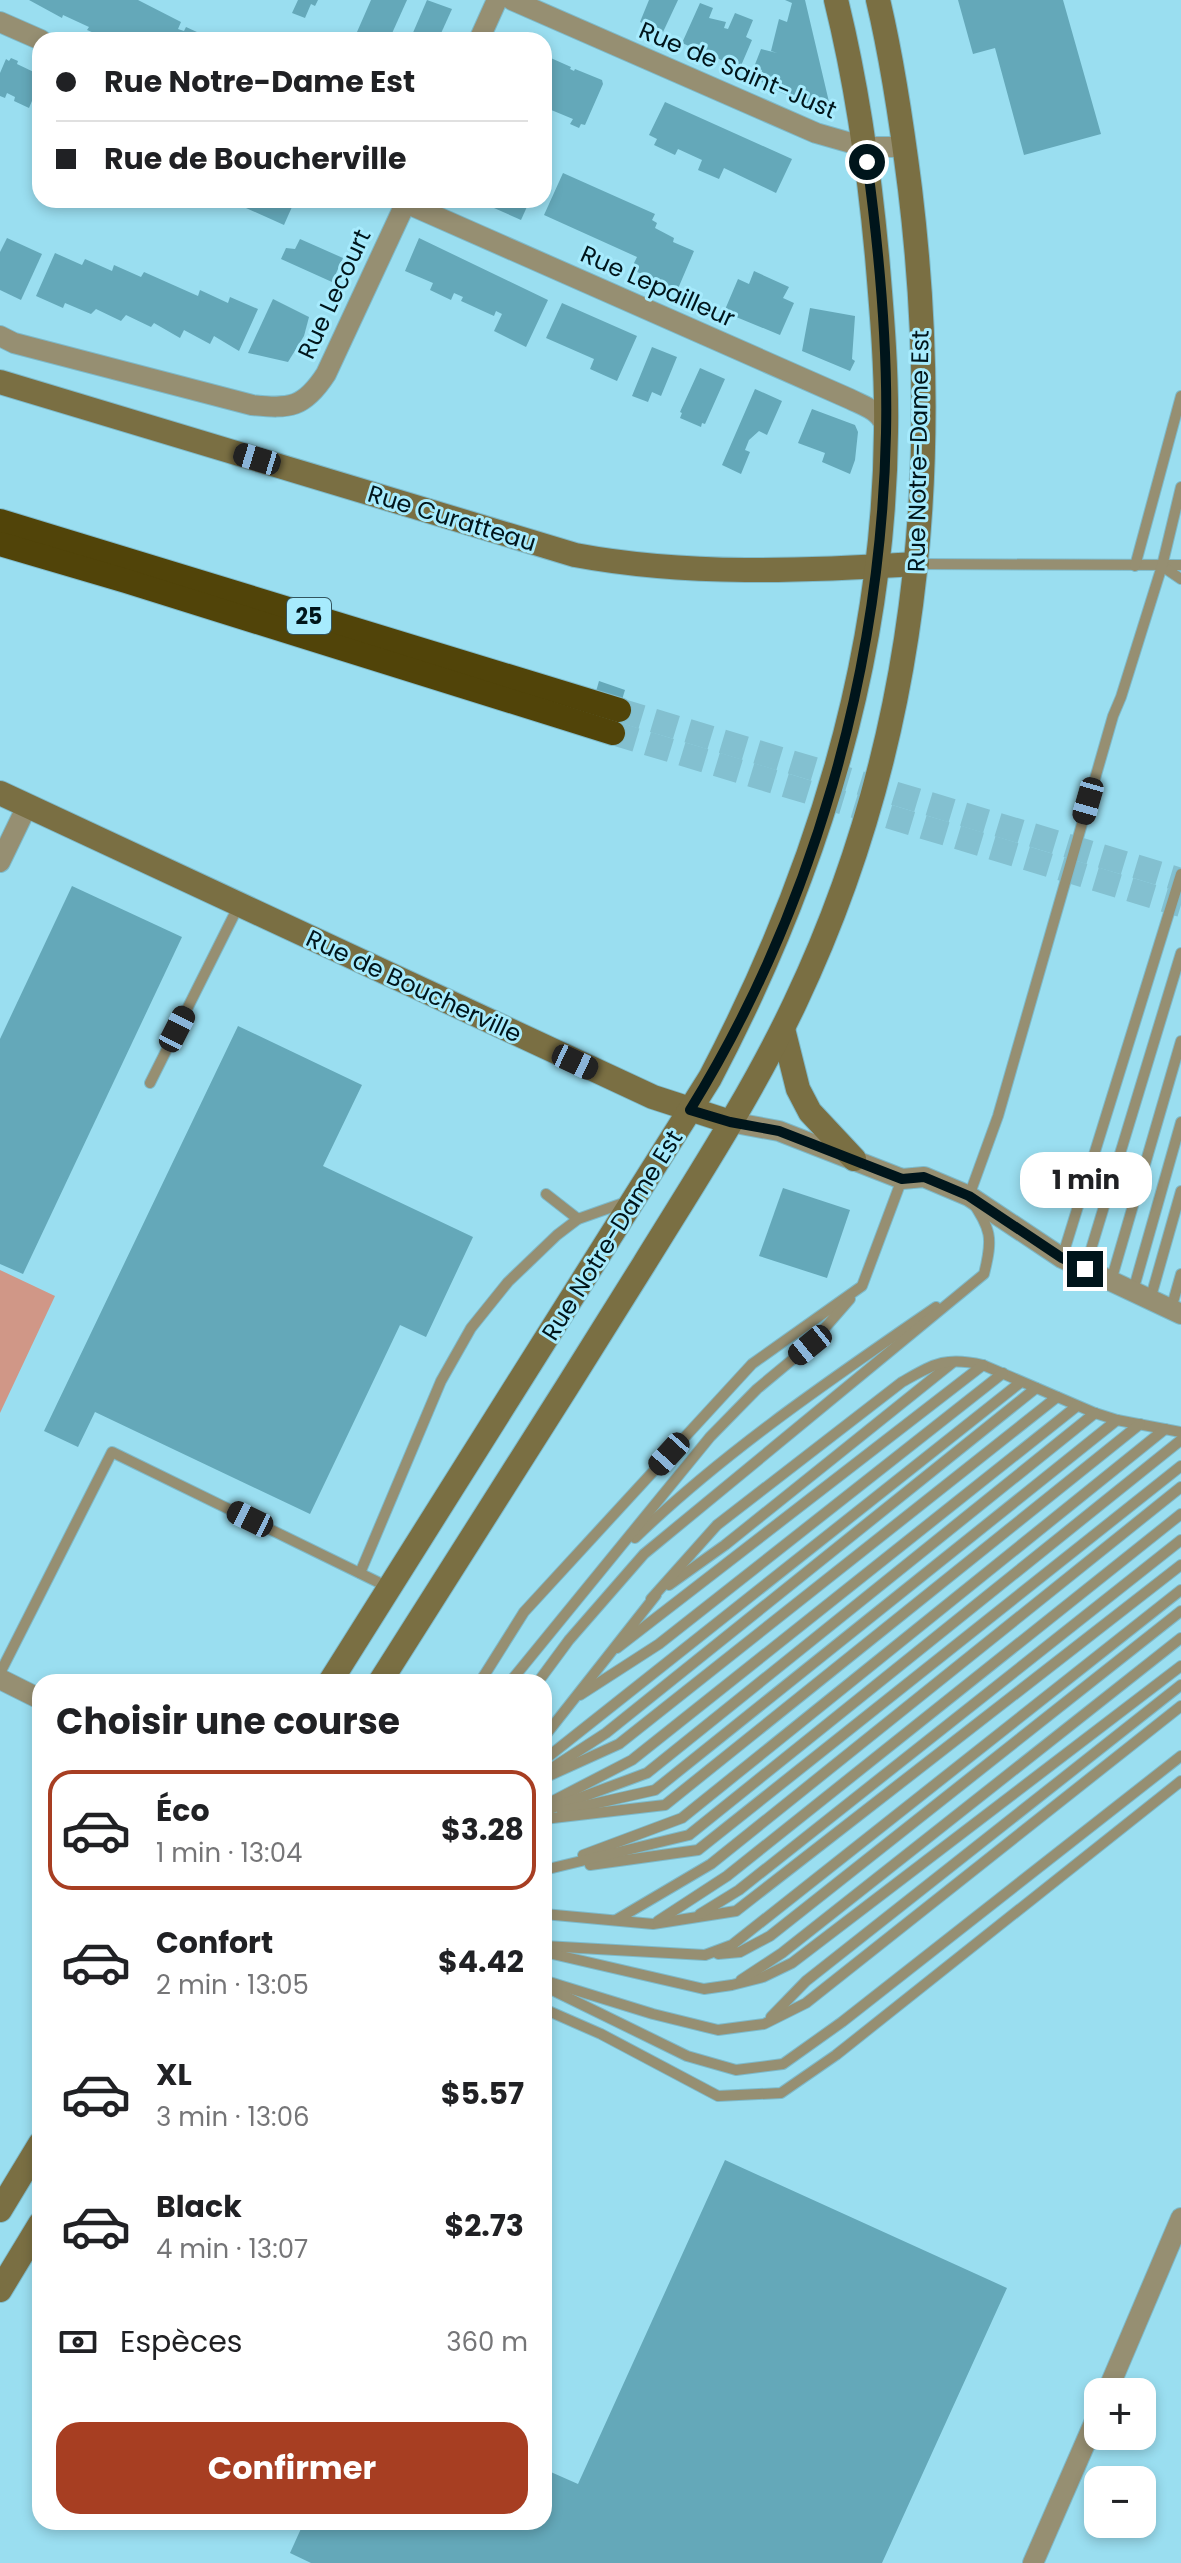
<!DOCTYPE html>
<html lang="fr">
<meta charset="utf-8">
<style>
:root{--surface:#fff;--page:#f6f6f6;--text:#202124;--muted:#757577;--line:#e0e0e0;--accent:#a73e22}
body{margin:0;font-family:Poppins,sans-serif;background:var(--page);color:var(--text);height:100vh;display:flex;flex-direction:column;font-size:30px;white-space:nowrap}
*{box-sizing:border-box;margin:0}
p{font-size:26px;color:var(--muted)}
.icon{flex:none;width:44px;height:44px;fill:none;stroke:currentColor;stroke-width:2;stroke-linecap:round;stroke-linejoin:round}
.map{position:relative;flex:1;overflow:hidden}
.details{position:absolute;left:32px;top:1674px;width:520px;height:856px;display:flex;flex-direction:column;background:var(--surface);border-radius:24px;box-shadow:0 4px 12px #0003}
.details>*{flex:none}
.banner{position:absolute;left:32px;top:32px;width:520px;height:176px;border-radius:24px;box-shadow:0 4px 12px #0003;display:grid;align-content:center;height:176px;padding:0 24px;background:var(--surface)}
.controls{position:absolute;left:1084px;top:2378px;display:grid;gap:16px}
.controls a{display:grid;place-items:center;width:72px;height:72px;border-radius:16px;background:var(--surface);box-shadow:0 4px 12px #0003;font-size:40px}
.end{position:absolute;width:36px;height:36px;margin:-18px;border:10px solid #00151b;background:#fff;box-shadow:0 0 0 4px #fff}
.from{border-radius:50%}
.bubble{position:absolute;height:56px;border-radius:24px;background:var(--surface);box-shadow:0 4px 12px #0003;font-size:26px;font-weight:700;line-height:56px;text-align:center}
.car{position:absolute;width:24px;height:48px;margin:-24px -12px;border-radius:10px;box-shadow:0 0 6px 2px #0007;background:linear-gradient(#222 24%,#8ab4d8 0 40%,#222 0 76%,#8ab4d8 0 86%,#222 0)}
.banner b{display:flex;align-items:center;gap:28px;height:76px;font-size:30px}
.banner b+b{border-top:2px solid var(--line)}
.banner i{width:20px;height:20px;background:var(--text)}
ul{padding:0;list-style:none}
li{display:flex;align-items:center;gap:24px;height:120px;margin:0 16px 12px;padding:0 8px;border:4px solid transparent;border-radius:24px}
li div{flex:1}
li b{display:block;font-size:30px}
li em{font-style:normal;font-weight:700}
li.on{border-color:var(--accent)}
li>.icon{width:72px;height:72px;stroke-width:1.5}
h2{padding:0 24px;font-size:36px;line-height:96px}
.pay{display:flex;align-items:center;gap:20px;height:88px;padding:0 24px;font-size:30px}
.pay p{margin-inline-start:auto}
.primary-button{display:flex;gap:16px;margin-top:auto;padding:16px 24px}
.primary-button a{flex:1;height:92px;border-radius:24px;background:var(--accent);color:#fff;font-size:32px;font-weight:700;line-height:92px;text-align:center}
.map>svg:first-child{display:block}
.green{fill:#d09787}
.building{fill:#64a8b9}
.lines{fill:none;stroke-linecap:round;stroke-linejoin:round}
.highway-tunnel{stroke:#83c0d0;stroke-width:24;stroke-dasharray:24 12;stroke-linecap:butt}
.lane-casing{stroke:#7ebaca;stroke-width:12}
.street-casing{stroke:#7ebaca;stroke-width:22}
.secondary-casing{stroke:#7ebaca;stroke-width:26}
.highway-casing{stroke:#7ebaca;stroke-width:26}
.lane{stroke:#968f72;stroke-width:10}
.street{stroke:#968f72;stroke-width:20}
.secondary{stroke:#7a6f43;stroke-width:24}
.highway{stroke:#514409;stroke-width:24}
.route{stroke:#00151b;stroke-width:10}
.labels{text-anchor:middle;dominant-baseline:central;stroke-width:6;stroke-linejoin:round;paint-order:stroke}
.shield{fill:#a7ebfd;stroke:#32555f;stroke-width:2}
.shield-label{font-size:22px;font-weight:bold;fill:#00151b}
.street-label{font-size:24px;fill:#00151b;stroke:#a7ebfd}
</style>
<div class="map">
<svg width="1181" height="2563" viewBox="0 0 1181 2563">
<rect width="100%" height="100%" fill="#9adef0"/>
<polygon class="green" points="0,1270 55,1296 0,1413"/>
<g class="building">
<polygon points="29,0 138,0 181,22 178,29 184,31 186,27 210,38 209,40 118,40 102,33 101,36 87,30 89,27 63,15 62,18"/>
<polygon points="298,0 318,0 315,6 311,4 305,18 292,13"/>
<polygon points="371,0 407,0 389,40 375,40 357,32"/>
<polygon points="427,0 452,9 438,40 423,40 412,35"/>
<polygon points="649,0 678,0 663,32 640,22"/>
<polygon points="785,0 805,0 829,102 820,109 764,85 760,80 762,70 754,67 761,49 777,53 771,51 779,19 787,22 792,3"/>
<polygon points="958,0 1063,0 1101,134 1024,155 995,48 973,54"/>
<polygon points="700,3 713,8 709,18 726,22 724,28 728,29 735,13 753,20 746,37 752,40 740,68 682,43"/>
<polygon points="544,55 571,67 570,69 574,71 575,69 602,80 603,84 585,125 581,124 579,128 570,124 573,119 544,107"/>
<polygon points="11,58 18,61 17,64 40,75 40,82 29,108 14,101 15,97 7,93 5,98 0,96 0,73 6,59 9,61"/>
<polygon points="665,102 792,159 776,193 724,168 719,179 698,170 702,160 678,149 675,155 654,145 657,139 649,135"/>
<polygon points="563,173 655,214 652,220 657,223 655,228 674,238 673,242 694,251 677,291 631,269 637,257 544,215"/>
<polygon points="228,200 295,200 284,225"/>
<polygon points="497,200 530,200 521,220 494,208"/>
<polygon points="7,238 42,254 21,300 0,290 0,252"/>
<polygon points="419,238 548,300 526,347 494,331 502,314 496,311 494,316 461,301 463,297 454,293 451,300 430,290 433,283 405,271"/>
<polygon points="300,239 343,258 332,282 281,259 286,248 295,249"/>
<polygon points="55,253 82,265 85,259 112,271 114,265 141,277 144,272 198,296 200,290 228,303 230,297 258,309 239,351 214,336 210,344 184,330 180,338 154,323 151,327 126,315 121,321 96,309 91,314 65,303 63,308 36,296"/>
<polygon points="754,271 789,287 783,298 794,303 780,335 724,312 738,279 749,284"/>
<polygon points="273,299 309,317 304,336 288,362 248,353"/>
<polygon points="562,303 637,336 617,381 590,369 594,359 546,338"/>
<polygon points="810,308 855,316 852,359 855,361 850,371 802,351"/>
<polygon points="652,347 677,357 661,396 652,392 648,402 632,396"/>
<polygon points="700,368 725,379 705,424 702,423 701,427 680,418 682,413 680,412"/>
<polygon points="755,389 782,401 767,435 759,431 749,440 745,450 750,452 741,474 722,465"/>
<polygon points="812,409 855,425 858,432 855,460 850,474 822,462 825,453 798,443"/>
<polygon points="599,681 625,690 621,703 595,695"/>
<polygon points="72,886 182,937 23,1274 0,1264 0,1039"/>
<polygon points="238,1026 362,1085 323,1166 473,1237 426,1337 400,1325 310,1514 95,1412 78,1447 44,1431"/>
<polygon points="783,1188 850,1210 827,1278 759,1256"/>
<polygon points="725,2160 1007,2288 882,2563 311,2563 290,2553 304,2522 544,2522 544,2469 578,2484"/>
</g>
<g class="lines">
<g class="highway-tunnel">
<polyline points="619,710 1181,880"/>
<polyline points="613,733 1181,905"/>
</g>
<defs>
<g id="lane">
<polyline points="917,564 1181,565"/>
<polyline points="1135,566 1181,396"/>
<polyline points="1162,566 1181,579"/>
<polyline points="150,1083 239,905"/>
<polyline points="546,1194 578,1219"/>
<polyline points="1062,1258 1181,874"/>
<polyline points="1085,1269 1181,953"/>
<polyline points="1111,1281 1181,1041"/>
<polyline points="1133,1291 1181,1122"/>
<polyline points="1150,1300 1181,1191"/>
<polyline points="1171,1309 1181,1274"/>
<path d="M635,1538C725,1451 833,1378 936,1307"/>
<polyline points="360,1573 441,1381 471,1328 508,1282 557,1235 578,1219 629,1201"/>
<polyline points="669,1585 725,1545 952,1363"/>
<path d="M651,1599L717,1525L902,1382C934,1364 945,1356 983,1365L1095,1413L1117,1420L1181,1432"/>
<polyline points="617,1648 983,1365"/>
<polyline points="0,1673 112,1452 388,1587"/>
<polyline points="480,1682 524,1612 752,1364 862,1286 902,1179"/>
<polyline points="510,1682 710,1437 757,1389 810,1345 850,1299"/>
<path d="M538,1682L569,1640L644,1554L984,1274C994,1234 990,1230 969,1196L998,1116L1113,716L1121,697L1162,566L1181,487"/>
<polyline points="580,1695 659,1644 1003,1373"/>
<polyline points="544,1737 656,1595"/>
<polyline points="544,1760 1021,1382"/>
<polyline points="546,1772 606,1733 1036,1388"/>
<polyline points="544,1778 619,1744 1057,1397"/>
<polyline points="549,1803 632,1760 1077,1406"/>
<polyline points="544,1811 647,1773 1095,1413"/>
<polyline points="562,1811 655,1790 1117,1420"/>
<polyline points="544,1819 665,1805 1140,1424"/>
<polyline points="583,1855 682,1818 1165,1429"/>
<polyline points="590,1865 698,1850 1181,1466"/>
<polyline points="544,1870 689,1835 1181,1440"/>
<polyline points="544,1914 653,1924 736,1911 1181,1565"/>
<polyline points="700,1914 739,1890 1181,1540"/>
<polyline points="616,1920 711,1864 1181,1487"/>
<polyline points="658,1921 727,1876 1181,1514"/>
<polyline points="544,1946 705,1955 732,1945 1181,1590"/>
<polyline points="544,1952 704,1989 732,1985 763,1977 792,1963 1181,1666"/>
<polyline points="718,1954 740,1952 770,1936 1181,1611"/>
<polyline points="741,1980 782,1953 1181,1638"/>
<polyline points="546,1981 653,2014 718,2030 764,2024 806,2003 1181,1706"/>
<polyline points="544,1986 687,2056 736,2070 783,2064 842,2022 1181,1756"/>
<polyline points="544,2009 601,2034 718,2096 781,2093 836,2055 1181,1781"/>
<polyline points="771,2017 806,1981 1181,1685"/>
</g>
<g id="street">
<polyline points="512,0 816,133 865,147 904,147"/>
<polyline points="0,22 41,40"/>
<polyline points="479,40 497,0"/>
<path d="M399,200L850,399C866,407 883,411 886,431"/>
<path d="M0,336L14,343L252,405C290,409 304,408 326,374L407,200"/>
<polyline points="0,862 27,806"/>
<polyline points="730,1122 779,1131 902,1179 924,1177 969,1196 1062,1258 1181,1314"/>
<polyline points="0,1679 40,1699"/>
<polyline points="1107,2392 1181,2218"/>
<polyline points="1033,2563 1098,2414"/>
</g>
<g id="secondary">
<path d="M0,382L575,555C687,576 804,571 917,564"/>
<polyline points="0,793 653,1097 730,1122"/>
<polyline points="783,1029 798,1089 810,1112 854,1159"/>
<path d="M330,1682L710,1078C815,878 884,659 886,431C887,373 882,314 877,256C869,169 857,85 836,0"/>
<path d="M380,1682C468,1543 557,1404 644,1264C697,1178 752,1094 795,1003C917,746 944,469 910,189C902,126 893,63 878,0"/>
<polyline points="0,2210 40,2144"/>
<polyline points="0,2290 40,2224"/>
</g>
<g id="highway">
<polyline points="0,521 619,710"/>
<polyline points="0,544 126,581 613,733"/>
</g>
</defs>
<use href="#lane" class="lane-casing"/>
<use href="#street" class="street-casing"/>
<use href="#secondary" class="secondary-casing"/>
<use href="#highway" class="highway-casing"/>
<use href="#lane" class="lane"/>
<use href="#street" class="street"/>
<use href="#secondary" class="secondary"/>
<use href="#highway" class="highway"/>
</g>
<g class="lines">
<path class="route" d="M867,162C879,250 888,343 886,433C881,668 814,909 690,1110L730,1122L779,1131L902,1179L924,1177L969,1196L1062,1258L1085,1269"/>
</g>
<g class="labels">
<rect class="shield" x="287" y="598" width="44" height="36" rx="6"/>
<g class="shield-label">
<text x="309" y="616">25</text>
</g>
<g class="street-label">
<text transform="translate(738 70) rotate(23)">Rue de Saint-Just</text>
<text transform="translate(658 286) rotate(24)">Rue Lepailleur</text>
<text transform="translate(334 294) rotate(-65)">Rue Lecourt</text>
<text transform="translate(918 451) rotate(-89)">Rue Notre-Dame Est</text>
<text transform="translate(452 518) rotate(17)">Rue Curatteau</text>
<text transform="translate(414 986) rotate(25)">Rue de Boucherville</text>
<text transform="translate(612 1235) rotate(-58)">Rue Notre-Dame Est</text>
</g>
</g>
</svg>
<div class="controls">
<a>+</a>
<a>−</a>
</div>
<i class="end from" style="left:867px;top:162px"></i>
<i class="end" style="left:1085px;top:1269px"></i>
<div class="bubble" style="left:1020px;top:1152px;width:132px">1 min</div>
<i class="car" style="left:257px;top:459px;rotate:287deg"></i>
<i class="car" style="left:1088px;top:801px;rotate:196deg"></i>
<i class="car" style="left:177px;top:1029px;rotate:27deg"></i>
<i class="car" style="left:575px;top:1062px;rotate:115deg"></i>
<i class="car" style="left:810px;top:1345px;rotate:231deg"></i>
<i class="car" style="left:669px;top:1454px;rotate:222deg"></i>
<i class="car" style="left:250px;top:1519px;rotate:296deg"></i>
<div class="banner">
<b><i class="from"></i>Rue Notre-Dame Est</b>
<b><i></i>Rue de Boucherville</b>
</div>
<section class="details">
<h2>Choisir une course</h2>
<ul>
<li class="on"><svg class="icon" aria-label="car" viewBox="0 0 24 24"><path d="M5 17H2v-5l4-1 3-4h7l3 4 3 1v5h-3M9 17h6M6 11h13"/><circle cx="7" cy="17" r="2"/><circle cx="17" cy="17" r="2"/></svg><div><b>Éco</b><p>1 min · 13:04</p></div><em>$3.28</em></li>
<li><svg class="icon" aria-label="car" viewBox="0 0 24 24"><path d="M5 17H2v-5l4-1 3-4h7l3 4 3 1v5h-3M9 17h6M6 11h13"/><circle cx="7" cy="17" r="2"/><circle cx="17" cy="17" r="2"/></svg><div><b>Confort</b><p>2 min · 13:05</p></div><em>$4.42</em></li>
<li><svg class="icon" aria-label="car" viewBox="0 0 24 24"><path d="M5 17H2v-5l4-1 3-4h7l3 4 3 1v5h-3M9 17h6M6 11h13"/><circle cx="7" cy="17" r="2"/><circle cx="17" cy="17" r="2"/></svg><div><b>XL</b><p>3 min · 13:06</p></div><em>$5.57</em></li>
<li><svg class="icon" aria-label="car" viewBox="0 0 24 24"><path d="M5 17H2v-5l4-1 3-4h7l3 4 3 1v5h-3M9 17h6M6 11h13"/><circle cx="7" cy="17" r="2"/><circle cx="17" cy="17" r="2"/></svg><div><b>Black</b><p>4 min · 13:07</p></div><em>$2.73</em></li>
</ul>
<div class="pay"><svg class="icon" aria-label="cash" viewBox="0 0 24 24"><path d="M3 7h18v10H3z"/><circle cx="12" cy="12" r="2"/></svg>Espèces<p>360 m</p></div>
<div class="primary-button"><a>Confirmer</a></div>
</section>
</div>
